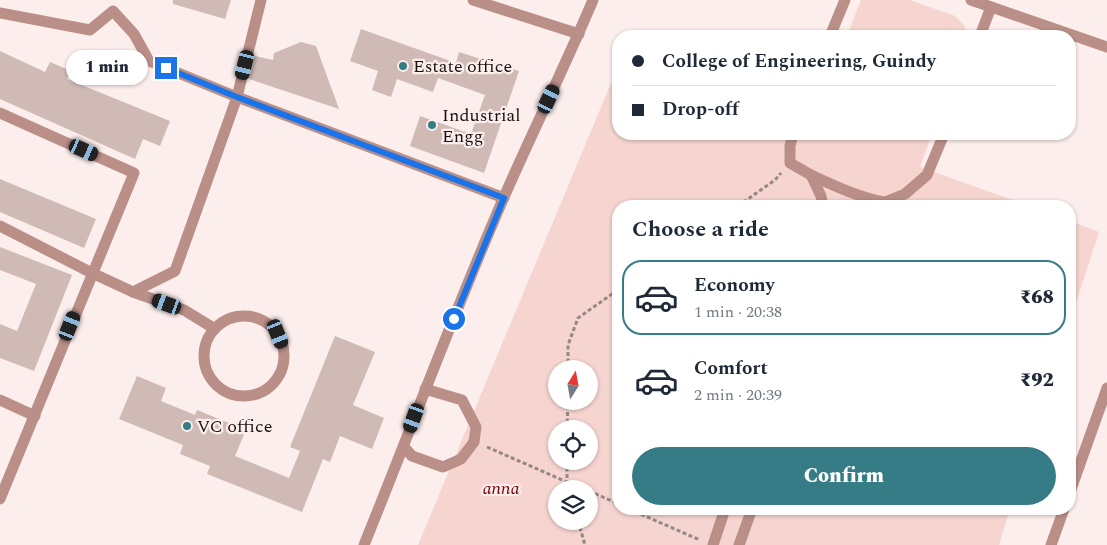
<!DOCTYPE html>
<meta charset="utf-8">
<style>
:root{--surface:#fff;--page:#f2f2f3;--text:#1f2937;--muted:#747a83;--line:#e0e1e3;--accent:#357c86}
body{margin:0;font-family:Spectral,serif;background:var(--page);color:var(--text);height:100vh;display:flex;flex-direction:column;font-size:19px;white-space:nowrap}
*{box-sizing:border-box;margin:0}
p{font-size:16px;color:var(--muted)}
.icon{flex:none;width:28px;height:28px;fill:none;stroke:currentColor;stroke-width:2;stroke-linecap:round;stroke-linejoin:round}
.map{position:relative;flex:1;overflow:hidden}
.panel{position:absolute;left:612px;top:200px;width:464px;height:315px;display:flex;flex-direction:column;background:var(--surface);border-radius:20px;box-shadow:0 1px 4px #0004}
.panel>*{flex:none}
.hud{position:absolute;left:612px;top:30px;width:464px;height:110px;border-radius:20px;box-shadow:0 1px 4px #0004;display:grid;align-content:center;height:110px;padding:0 20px;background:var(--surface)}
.needle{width:32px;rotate:11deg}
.controls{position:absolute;left:548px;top:360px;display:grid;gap:10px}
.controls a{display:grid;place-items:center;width:50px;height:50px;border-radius:50%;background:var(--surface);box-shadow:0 1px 4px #0004;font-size:25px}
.end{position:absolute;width:22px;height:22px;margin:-11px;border:6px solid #1a73e8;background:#fff;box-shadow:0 0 0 2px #fff}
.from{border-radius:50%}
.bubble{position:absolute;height:35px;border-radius:18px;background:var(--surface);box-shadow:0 1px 4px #0004;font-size:16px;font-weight:800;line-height:35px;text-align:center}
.car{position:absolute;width:15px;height:30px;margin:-15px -8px;border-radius:6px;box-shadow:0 0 4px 1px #0007;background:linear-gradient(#222 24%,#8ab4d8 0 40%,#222 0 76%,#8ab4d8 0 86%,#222 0)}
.hud b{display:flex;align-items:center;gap:18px;height:48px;font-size:19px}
.hud b+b{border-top:1px solid var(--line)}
.hud i{width:12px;height:12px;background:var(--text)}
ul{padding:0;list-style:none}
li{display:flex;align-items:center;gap:15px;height:75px;margin:0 10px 8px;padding:0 10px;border:2px solid transparent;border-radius:20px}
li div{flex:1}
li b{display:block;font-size:19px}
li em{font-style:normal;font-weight:800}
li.current{border-color:var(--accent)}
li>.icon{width:45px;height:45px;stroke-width:1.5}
h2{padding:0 20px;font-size:22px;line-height:60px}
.button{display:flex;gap:10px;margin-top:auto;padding:10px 20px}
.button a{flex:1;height:58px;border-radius:30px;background:var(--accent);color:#fff;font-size:20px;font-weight:800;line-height:58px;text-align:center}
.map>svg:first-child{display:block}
.green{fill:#f6d4cf;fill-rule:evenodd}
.building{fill:#d0bab6}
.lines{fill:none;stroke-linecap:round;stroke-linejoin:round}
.path{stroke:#948987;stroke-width:3;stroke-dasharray:4 2.5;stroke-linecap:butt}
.lane{stroke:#ba8f88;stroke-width:11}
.route{stroke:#1a73e8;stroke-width:6}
.poi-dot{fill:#357c86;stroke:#fceeec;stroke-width:2}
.labels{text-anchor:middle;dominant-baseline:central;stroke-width:4.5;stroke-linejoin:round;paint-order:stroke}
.poi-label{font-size:18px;fill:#18100f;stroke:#fceeec;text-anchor:start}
.park-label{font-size:18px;font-style:italic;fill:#7a0005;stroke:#fceeec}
</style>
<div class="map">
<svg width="1107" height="545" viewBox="0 0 1107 545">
<rect width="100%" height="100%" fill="#fceeec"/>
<g class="green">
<polygon points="861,0 910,0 955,16 964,25 967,34 966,36 847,36"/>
<path d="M619,64V134H932L920,167L1029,206H619V509H1010L999,545H418ZM556,369H589V401H556ZM556,429H589V461H556ZM556,489H589V521H556Z"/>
<polygon points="1070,221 1099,232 1070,321"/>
</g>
<g class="building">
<polygon points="173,0 231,0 225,19 173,4"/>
<polygon points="361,29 456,63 459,52 519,71 484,173 410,146 420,116 471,134 485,95 438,78 433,92 397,79 391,97 372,90 378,71 350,61"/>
<polygon points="301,42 316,46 339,109 249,79 255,56 273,60 274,53"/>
<polygon points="0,51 45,72 50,62 71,71 67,79 170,121 160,146 143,139 135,159 0,99"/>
<polygon points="0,179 96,219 84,248 0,212"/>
<polygon points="0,247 72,275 34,371 0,358 0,324 17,331 36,284 0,270"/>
<polygon points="335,336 375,352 353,405 384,418 372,449 340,436 330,462 323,459 302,512 207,474 210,466 180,454 183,445 119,419 137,376 166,388 161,401 195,415 197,410 246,430 235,456 289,478 300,451 290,447"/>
</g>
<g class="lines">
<g class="path">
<polyline points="738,206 775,180 781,173"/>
<polyline points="568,369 568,345 578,318 619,289"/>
<polyline points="567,429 568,401"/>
<polyline points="487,447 583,489"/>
<polyline points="567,461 567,482 569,489"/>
<polyline points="589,491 619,504"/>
<polyline points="629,509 700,540"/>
<polyline points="578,521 585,545"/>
</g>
<g class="lane">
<polyline points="473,0 579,34"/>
<polyline points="971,0 1107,47"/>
<polyline points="0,13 90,30 113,11 134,34 149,61 237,97 504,198"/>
<polyline points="830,36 845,0"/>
<polyline points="980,36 991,7"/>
<polyline points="0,113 134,173 0,499"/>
<polyline points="793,134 790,146 790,163 811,175 821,196 823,206"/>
<path d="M811,175C835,186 858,197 884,202"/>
<polyline points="875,206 905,194 927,175 944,134"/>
<polyline points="0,226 92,273 133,292"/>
<circle cx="244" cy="356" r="40"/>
<polyline points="215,329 184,310 133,292 175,271 237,97 261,0"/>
<polyline points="0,400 35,416"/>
<polyline points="404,447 412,456 443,467 461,459 474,442 476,427 462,400 425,389"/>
<polyline points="1070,492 1107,388"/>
<path d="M364,545C411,429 454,312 504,197C533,131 565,66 593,0"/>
<polyline points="713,545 725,509"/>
<polyline points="739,545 752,509"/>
<polyline points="1051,545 1064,509"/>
</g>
</g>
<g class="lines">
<polyline class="route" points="166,68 237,97 504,198 454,319"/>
</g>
<g class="poi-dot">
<circle cx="403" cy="66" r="5"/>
<circle cx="432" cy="125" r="5"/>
<circle cx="187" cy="426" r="5"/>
</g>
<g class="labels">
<g class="poi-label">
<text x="413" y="66">Estate office</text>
<text x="442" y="115">Industrial<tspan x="442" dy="21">Engg</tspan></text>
<text x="197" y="426">VC office</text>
</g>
<g class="park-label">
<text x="501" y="488">anna</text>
</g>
</g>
</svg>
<div class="controls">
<a><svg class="needle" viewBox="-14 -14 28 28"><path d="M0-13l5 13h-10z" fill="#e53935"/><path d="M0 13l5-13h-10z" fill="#747a83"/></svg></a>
<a><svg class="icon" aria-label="locate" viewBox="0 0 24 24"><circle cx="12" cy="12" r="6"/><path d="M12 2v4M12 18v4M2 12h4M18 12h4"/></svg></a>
<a><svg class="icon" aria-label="layers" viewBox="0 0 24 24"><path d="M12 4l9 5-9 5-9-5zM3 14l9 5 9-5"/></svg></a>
</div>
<i class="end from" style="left:454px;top:319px"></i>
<i class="end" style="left:166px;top:68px"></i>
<div class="bubble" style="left:66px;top:50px;width:82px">1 min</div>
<i class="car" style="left:245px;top:65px;rotate:194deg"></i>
<i class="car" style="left:549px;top:99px;rotate:25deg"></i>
<i class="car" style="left:84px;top:150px;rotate:114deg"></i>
<i class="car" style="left:167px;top:304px;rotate:290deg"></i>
<i class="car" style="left:70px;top:326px;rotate:22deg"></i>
<i class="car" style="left:278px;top:334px;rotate:158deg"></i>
<i class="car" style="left:414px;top:418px;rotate:200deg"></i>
<div class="hud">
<b><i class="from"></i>College of Engineering, Guindy</b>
<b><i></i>Drop-off</b>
</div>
<section class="panel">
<h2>Choose a ride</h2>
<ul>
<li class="current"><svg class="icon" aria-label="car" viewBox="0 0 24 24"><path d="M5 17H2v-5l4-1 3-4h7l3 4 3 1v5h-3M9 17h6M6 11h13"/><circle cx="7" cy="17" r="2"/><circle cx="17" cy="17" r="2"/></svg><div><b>Economy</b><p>1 min · 20:38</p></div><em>₹68</em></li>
<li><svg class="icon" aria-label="car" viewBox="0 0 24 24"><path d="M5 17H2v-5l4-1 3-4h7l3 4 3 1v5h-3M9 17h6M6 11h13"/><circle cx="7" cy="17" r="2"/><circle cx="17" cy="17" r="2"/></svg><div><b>Comfort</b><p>2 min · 20:39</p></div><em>₹92</em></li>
</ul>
<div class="button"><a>Confirm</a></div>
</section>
</div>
